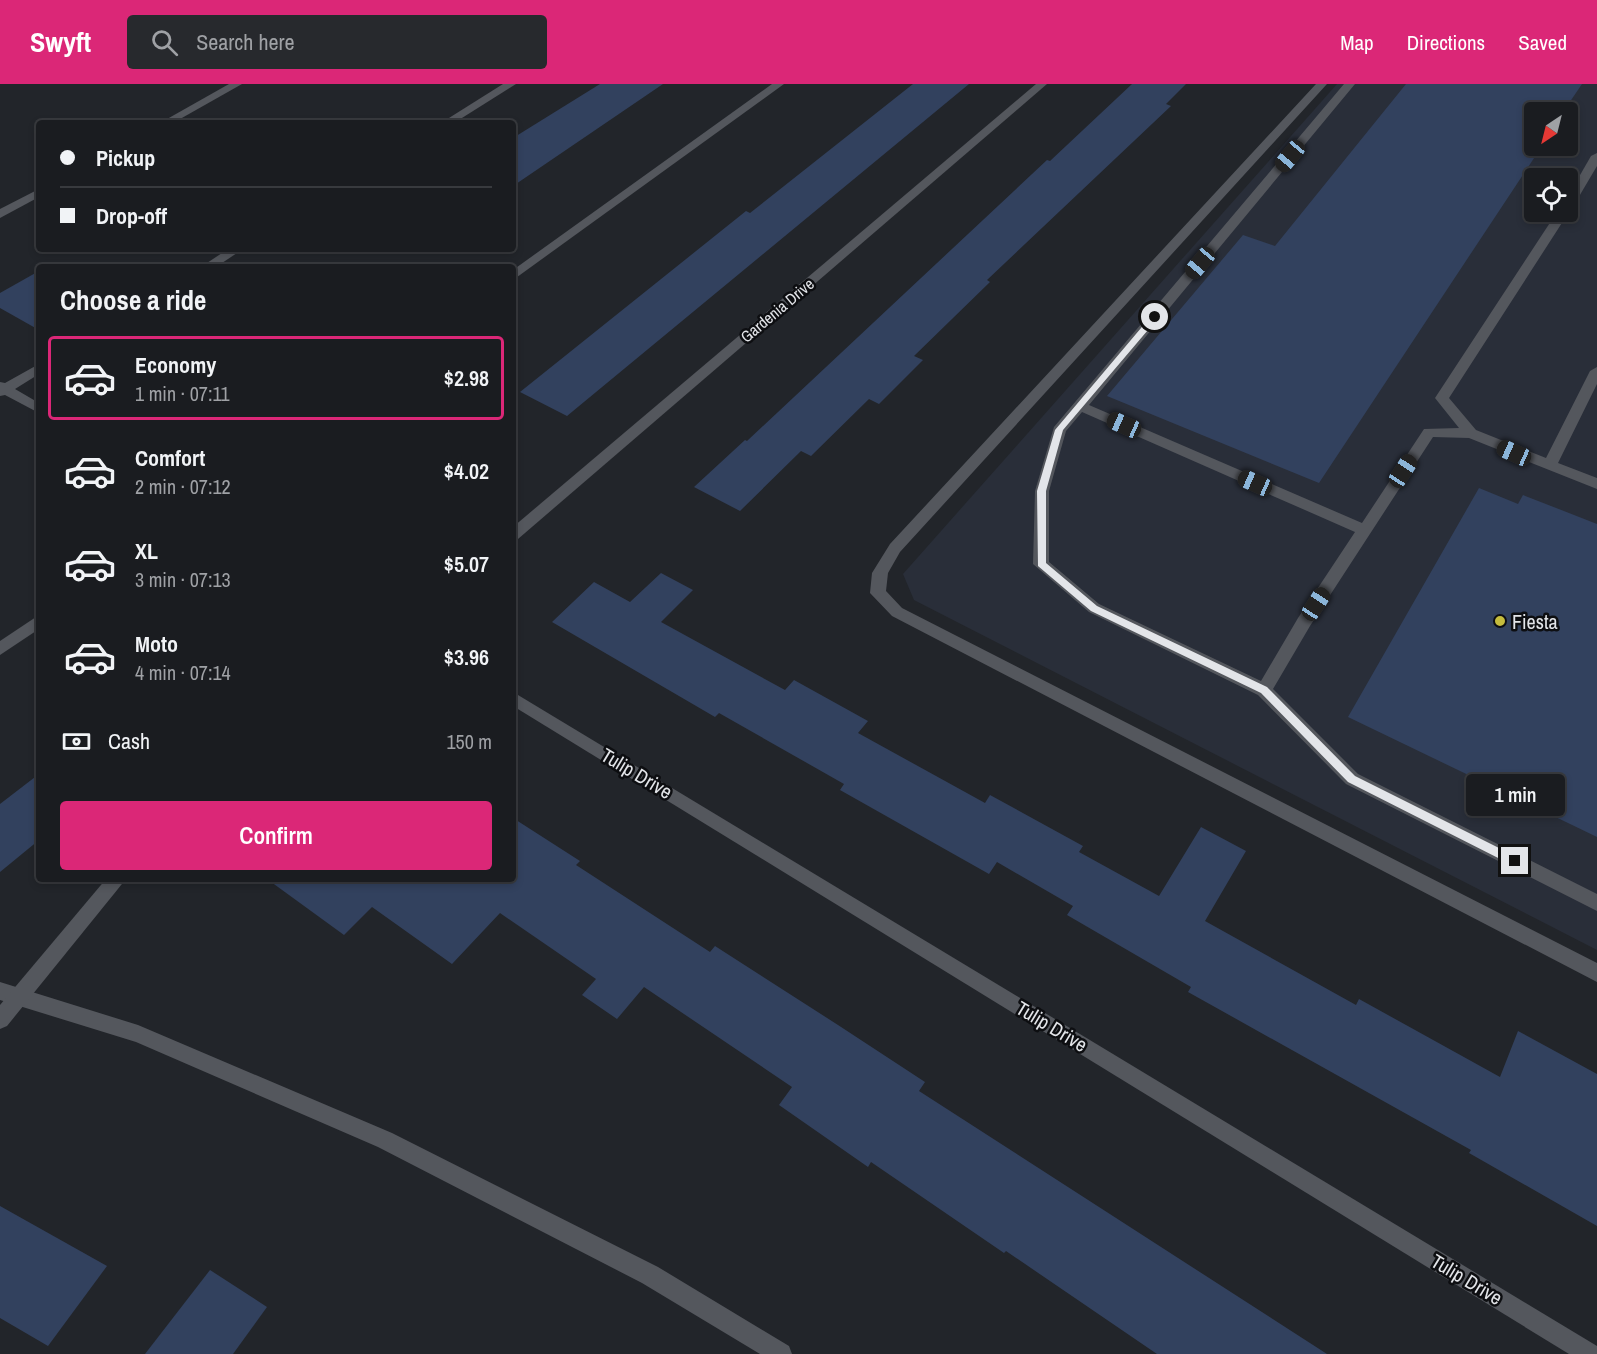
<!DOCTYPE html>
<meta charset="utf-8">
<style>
:root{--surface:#1a1c20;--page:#27292d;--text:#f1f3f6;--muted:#9fa1a5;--line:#383a3e;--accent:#db2777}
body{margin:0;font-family:"Archivo Narrow",sans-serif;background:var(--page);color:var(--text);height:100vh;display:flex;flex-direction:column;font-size:22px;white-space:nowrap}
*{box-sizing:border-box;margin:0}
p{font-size:20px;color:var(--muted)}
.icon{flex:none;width:33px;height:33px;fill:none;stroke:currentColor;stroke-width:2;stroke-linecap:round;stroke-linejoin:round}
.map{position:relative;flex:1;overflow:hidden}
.panel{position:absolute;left:36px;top:180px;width:480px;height:618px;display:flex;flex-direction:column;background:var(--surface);border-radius:6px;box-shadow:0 3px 9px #0003,0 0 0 2px var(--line)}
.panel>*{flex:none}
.top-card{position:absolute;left:36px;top:36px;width:480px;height:132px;border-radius:6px;box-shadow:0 3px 9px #0003,0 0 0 2px var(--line);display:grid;align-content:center;height:132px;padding:0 24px;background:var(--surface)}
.needle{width:39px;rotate:215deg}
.controls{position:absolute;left:1524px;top:18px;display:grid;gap:12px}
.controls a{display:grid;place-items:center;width:54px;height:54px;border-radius:6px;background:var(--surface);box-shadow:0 3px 9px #0003,0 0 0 2px var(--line);font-size:30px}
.end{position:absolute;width:27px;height:27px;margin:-14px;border:8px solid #e3e5e9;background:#111;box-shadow:0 0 0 3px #111}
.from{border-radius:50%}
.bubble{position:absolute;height:42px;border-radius:6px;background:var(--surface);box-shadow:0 3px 9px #0003,0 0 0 2px var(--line);font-size:20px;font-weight:600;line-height:42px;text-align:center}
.car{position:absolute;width:18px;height:36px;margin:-18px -9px;border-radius:8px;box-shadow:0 0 4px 2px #0007;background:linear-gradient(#222 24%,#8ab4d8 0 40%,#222 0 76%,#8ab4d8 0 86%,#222 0)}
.top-card b{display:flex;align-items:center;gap:21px;height:57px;font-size:22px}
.top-card b+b{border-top:2px solid var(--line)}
.top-card i{width:15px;height:15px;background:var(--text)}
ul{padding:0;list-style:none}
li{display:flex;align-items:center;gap:18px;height:84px;margin:0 12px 9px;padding:0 12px;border:3px solid transparent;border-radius:6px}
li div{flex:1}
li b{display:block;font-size:22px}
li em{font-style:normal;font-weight:600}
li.on{border-color:var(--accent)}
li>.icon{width:54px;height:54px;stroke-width:1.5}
h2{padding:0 24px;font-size:27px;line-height:72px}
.pay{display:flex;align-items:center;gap:15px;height:66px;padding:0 24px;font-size:22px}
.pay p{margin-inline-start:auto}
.cta{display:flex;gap:12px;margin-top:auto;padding:12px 24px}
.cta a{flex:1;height:69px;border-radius:6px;background:var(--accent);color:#fff;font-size:24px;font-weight:600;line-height:69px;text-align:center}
header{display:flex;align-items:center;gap:36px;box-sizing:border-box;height:84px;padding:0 30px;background:var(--accent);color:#fff}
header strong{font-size:28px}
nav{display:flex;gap:33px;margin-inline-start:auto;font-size:21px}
.search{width:420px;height:54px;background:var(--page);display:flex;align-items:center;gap:15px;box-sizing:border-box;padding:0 21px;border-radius:6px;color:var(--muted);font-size:22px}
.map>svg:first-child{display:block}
.built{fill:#292e39;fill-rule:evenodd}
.building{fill:#32415e}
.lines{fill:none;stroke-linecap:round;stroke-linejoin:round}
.service{fill:#54575d;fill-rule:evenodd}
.minor{fill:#54575d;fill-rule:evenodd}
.route{fill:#e3e5e9}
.poi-dot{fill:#c5bc3d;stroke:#0d0e11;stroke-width:2}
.labels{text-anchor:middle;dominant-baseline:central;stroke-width:5;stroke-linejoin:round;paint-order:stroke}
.far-street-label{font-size:16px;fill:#e3e5e9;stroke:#0d0e11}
.poi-label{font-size:20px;fill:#e3e5e9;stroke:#0d0e11;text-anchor:start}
.street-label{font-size:20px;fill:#e3e5e9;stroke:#0d0e11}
</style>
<header>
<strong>Swyft</strong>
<div class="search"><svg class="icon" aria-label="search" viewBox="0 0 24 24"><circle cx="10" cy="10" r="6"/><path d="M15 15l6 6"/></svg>Search here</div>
<nav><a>Map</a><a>Directions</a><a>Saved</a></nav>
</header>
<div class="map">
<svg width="1597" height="1270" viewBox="0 0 1597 1270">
<rect width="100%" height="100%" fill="#22252a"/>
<path class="built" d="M1337,0H1597V866L914,516L903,490ZM1534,28H1568V62H1534ZM1534,94H1568V128H1534Z"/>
<g class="building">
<polygon points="600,0 663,0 513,102 513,54"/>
<polygon points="913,0 969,0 567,332 520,308 746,127 750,129"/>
<polygon points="1132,0 1186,0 1166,20 1171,22 987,196 990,198 914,272 923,276 879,320 869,315 811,372 801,367 740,427 694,403 745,356 747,357 1047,76 1050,77"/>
<polygon points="1406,0 1582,0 1563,28 1534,28 1534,62 1542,62 1319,399 1107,312 1243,151 1275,162"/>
<polygon points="39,187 39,246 0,224 0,209"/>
<polygon points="1479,404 1518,420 1523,411 1597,440 1597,753 1348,633"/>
<polygon points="661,489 693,506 661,538 785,606 794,596 868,637 858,649 985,719 990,711 1083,762 1079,768 1159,812 1201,743 1246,767 1205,837 1356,921 1359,915 1500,993 1518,947 1597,990 1597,1142 1469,1069 1471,1066 1188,908 1191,903 1067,831 1073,822 997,778 989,790 840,706 844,700 719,629 715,633 552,538 594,498 630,518"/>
<polygon points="39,690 39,756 0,788 0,720"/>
<polygon points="513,734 580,777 576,781 710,868 715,862 838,941 925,998 919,1007 1327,1270 1157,1270 1006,1167 1004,1169 871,1078 868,1083 779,1021 792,1003 644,903 617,935 582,911 596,895 500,829 452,880 372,823 344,851 267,795 513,795"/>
<polygon points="0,1122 107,1182 48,1262 0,1234"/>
<polygon points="210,1186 267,1223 233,1270 145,1270"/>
</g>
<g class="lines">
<g class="service">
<polygon points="229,0 242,0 173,39 160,39"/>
<polygon points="772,0 784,0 513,196 513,186"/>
<polygon points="1316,0 1327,0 900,468 888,489 886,507 902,524 1597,879 1597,898 892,532 870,509 872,489 890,460"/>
<path d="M1344,0H1355L1089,321L1362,439L1424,345L1459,344L1435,314L1557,128L1568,126L1569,128L1449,314L1476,346L1546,374L1590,287L1597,283V300L1558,379L1597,394V405L1469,354L1433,353L1310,542L1273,605L1358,690L1597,810V827L1346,700L1258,611L1089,528L1033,480L1035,407L1054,343ZM1082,328L1355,448L1298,534L1261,597L1099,520L1049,478V407L1066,347Z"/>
<polygon points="1597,69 1597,82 1574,121 1568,124 1568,112 1591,72"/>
<polygon points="39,105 39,113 0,134 0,125"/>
<polygon points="39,531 39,545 0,571 0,557"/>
<polygon points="0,898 138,941 392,1049 658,1183 789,1262 792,1270 760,1270 642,1199 378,1063 136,958 0,916"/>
</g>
<g class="minor">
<polygon points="503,0 516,0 454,39 441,39"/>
<polygon points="1036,0 1047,0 518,455 513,456 513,443"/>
<polygon points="228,165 243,165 216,183 201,183"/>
<polygon points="39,280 39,290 15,305 39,319 39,329 5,311 0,312 0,298 5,299"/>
<polygon points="513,608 1597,1262 1597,1270 1569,1270 513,622"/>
<polygon points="106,795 126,795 7,942 0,945 0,921"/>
</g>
</g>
<polygon class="route" points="1152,231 1159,233 1063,346 1046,407 1046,479 1097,522 1267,603 1355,692 1519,774 1519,781 1512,781 1348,698 1261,609 1091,527 1038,482 1037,407 1055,346"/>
<circle class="poi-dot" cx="1500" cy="537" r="6"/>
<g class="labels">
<g class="far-street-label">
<text transform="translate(777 226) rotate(-40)">Gardenia Drive</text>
</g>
<g class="poi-label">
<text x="1512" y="537">Fiesta</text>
</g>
<g class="street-label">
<text transform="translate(637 689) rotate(31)">Tulip Drive</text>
<text transform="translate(1052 942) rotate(31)">Tulip Drive</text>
<text transform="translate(1467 1195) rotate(31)">Tulip Drive</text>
</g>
</g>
</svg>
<div class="controls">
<a><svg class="needle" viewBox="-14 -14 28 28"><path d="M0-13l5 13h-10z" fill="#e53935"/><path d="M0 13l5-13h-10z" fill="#9fa1a5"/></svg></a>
<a><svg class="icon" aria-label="locate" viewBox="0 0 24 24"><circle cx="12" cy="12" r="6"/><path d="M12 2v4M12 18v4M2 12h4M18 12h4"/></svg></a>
</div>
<i class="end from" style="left:1155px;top:233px"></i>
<i class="end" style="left:1515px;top:777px"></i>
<div class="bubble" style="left:1466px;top:690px;width:99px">1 min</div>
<i class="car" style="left:1290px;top:72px;rotate:220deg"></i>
<i class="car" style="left:1200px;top:179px;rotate:220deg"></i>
<i class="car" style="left:1124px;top:341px;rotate:294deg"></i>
<i class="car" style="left:1514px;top:369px;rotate:294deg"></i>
<i class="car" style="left:1403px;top:387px;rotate:33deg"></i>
<i class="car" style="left:1255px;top:399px;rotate:294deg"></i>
<i class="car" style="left:1316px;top:520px;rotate:33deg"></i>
<div class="top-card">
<b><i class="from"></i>Pickup</b>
<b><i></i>Drop-off</b>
</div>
<section class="panel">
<h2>Choose a ride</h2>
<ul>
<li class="on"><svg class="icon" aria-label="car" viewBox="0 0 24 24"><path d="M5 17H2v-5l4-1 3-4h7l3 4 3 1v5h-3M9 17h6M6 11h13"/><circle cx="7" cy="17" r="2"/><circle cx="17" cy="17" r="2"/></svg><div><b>Economy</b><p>1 min · 07:11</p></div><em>$2.98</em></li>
<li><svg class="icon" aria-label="car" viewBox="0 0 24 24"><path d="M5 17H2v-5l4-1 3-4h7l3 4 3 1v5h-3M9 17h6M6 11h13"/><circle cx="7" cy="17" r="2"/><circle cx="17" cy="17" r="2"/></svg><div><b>Comfort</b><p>2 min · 07:12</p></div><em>$4.02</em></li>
<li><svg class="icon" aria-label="car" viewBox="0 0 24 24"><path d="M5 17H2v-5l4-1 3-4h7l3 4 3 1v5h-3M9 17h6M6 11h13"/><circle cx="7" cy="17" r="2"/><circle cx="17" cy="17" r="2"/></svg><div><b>XL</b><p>3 min · 07:13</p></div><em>$5.07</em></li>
<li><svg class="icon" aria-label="car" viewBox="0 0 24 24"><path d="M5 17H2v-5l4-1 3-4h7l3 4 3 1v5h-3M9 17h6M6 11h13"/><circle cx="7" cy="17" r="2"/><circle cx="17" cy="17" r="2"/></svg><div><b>Moto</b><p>4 min · 07:14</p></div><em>$3.96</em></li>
</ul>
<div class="pay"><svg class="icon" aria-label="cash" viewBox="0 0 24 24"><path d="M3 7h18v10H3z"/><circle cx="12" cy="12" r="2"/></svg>Cash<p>150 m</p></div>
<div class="cta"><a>Confirm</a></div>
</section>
</div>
